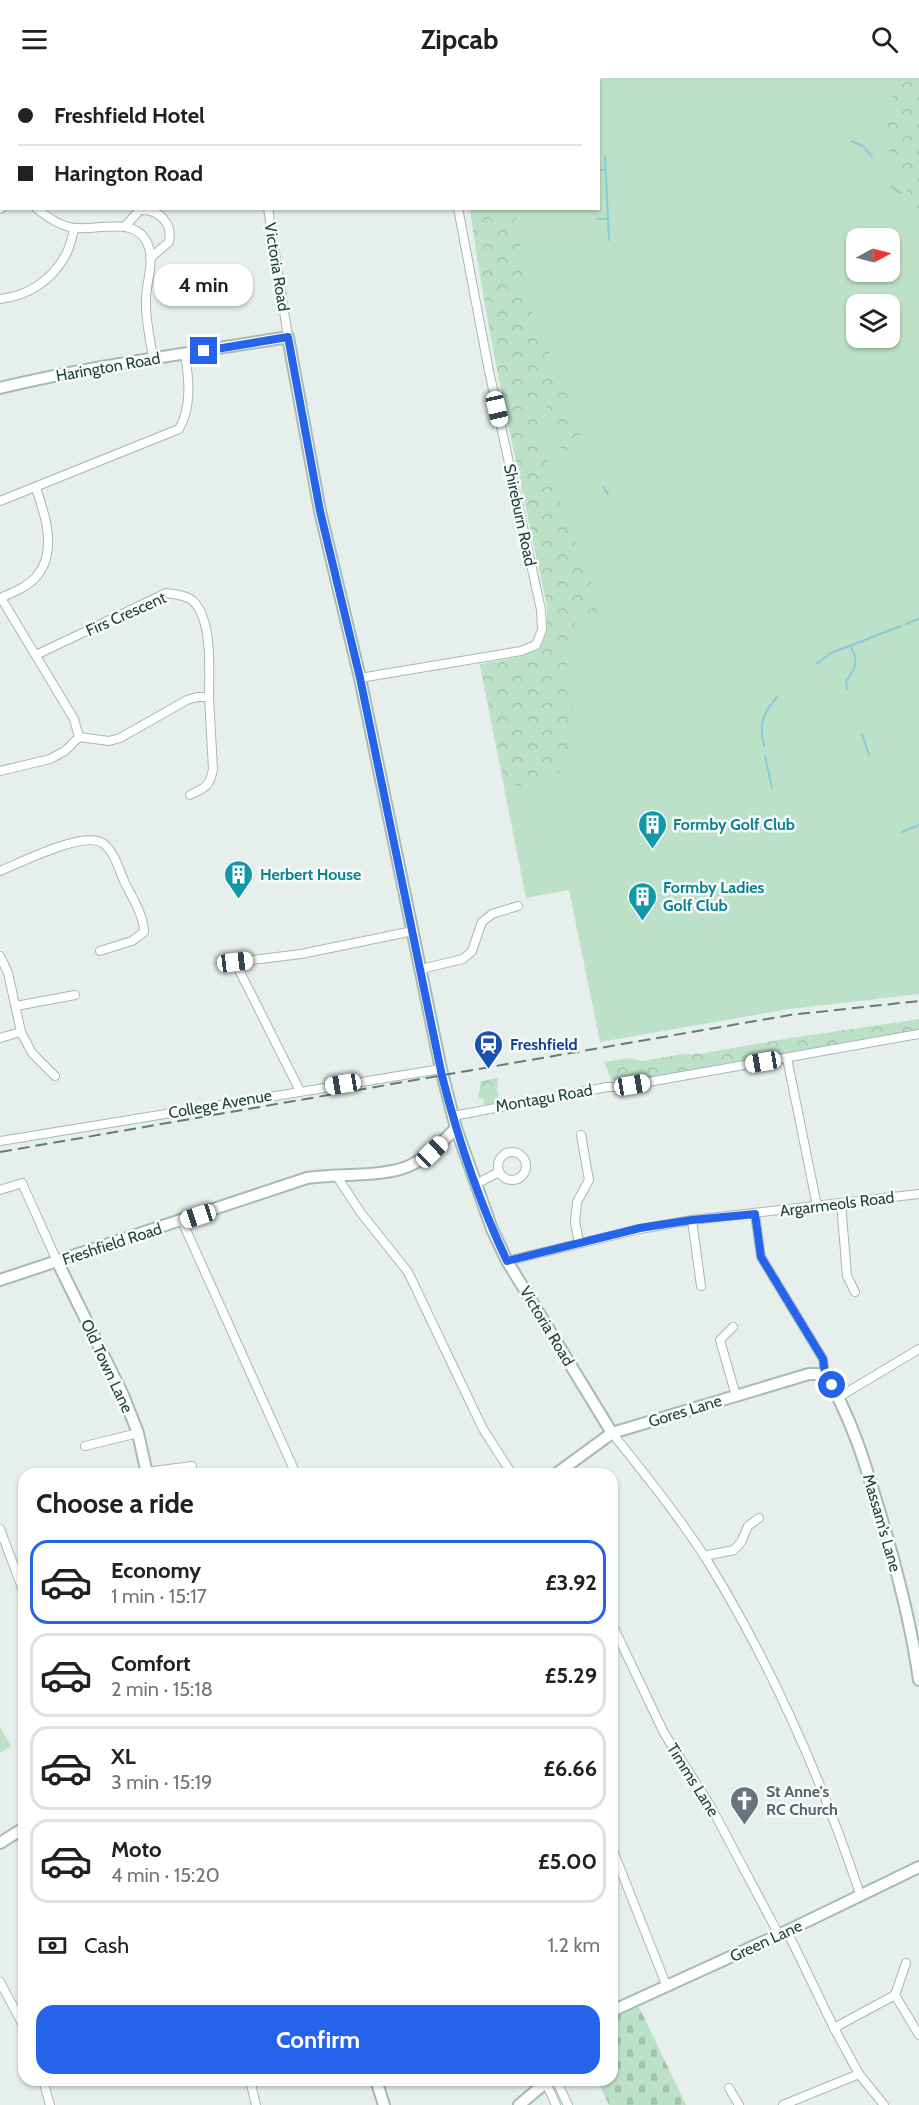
<!DOCTYPE html>
<meta charset="utf-8">
<style>
:root{--surface:#fff;--page:#f2f2f2;--text:#202124;--muted:#757577;--line:#e0e0e0;--accent:#2563eb}
body{margin:0;font-family:Cabin,sans-serif;background:var(--page);color:var(--text);height:100vh;display:flex;flex-direction:column;font-size:22px;white-space:nowrap}
*{box-sizing:border-box;margin:0}
p{font-size:20px;color:var(--muted)}
.icon{flex:none;width:33px;height:33px;fill:none;stroke:currentColor;stroke-width:2;stroke-linecap:round;stroke-linejoin:round}
.map{position:relative;flex:1;overflow:hidden}
.details{position:absolute;left:18px;top:1390px;width:600px;height:618px;display:flex;flex-direction:column;background:var(--surface);border-radius:18px;box-shadow:0 2px 4px #0004}
.details>*{flex:none}
.guide{position:absolute;left:0px;top:0px;width:600px;height:132px;box-shadow:0 2px 4px #0004;display:grid;align-content:center;height:132px;padding:0 18px;background:var(--surface)}
.needle{width:39px;rotate:83deg}
.buttons{position:absolute;left:846px;top:150px;display:grid;gap:12px}
.buttons a{display:grid;place-items:center;width:54px;height:54px;border-radius:12px;background:var(--surface);box-shadow:0 2px 4px #0004;font-size:30px}
.end{position:absolute;width:27px;height:27px;margin:-14px;border:8px solid #2563eb;background:#fff;box-shadow:0 0 0 3px #fff}
.from{border-radius:50%}
.bubble{position:absolute;height:42px;border-radius:18px;background:var(--surface);box-shadow:0 2px 4px #0004;font-size:20px;font-weight:700;line-height:42px;text-align:center}
.car{position:absolute;width:18px;height:36px;margin:-18px -9px;border-radius:8px;box-shadow:0 0 4px 2px #0007;background:linear-gradient(#fff 24%,#345 0 40%,#fff 0 76%,#345 0 86%,#fff 0)}
.guide b{display:flex;align-items:center;gap:21px;height:57px;font-size:22px}
.guide b+b{border-top:2px solid var(--line)}
.guide i{width:15px;height:15px;background:var(--text)}
ul{padding:0;list-style:none}
li{display:flex;align-items:center;gap:18px;height:84px;margin:0 12px 9px;padding:0 6px;border:3px solid var(--line);border-radius:18px}
li div{flex:1}
li b{display:block;font-size:22px}
li em{font-style:normal;font-weight:700}
li.on{border-color:var(--accent)}
li>.icon{width:54px;height:54px;stroke-width:1.5}
h2{padding:0 18px;font-size:27px;line-height:72px}
.pay{display:flex;align-items:center;gap:15px;height:66px;padding:0 18px;font-size:22px}
.pay p{margin-inline-start:auto}
.action{display:flex;gap:12px;margin-top:auto;padding:12px 18px}
.action a{flex:1;height:69px;border-radius:18px;background:var(--accent);color:#fff;font-size:24px;font-weight:700;line-height:69px;text-align:center}
header{display:flex;justify-content:space-between;align-items:center;height:78px;padding:0 18px;background:var(--surface);font-size:27px;font-weight:700}
.map>svg:first-child{display:block}
.green{fill:#bde1c8;fill-rule:evenodd}
.forest{fill:url(#forest-crowns)}
.cemetery{fill:url(#cemetery-stones)}
.lines{fill:none;stroke-linecap:round;stroke-linejoin:round}
.stream{stroke:#8bcad7;stroke-width:2}
.street-casing{stroke:#a8b8b3;stroke-width:10}
.secondary-casing{stroke:#a3bcb4;stroke-width:14}
.street{stroke:#fff;stroke-width:8}
.secondary{stroke:#fff;stroke-width:10}
.rail{stroke:#5e7e76;stroke-width:2;stroke-dasharray:12 6;stroke-linecap:butt}
.route{stroke:#2563eb;stroke-width:8}
.labels{text-anchor:middle;dominant-baseline:central;stroke-width:5;stroke-linejoin:round;paint-order:stroke}
.street-label{font-size:16px;fill:#23433b;stroke:#f7fbf9}
.culture-label{font-size:16px;font-weight:bold;fill:#0d838f;stroke:#f7fbf9;text-anchor:start}
.transit-label{font-size:16px;font-weight:bold;fill:#164399;stroke:#f7fbf9;text-anchor:start}
.worship-label{font-size:16px;font-weight:bold;fill:#5b616d;stroke:#f7fbf9;text-anchor:start}
</style>
<header><svg class="icon" aria-label="menu" viewBox="0 0 24 24"><path d="M4 6h16M4 12h16M4 18h16"/></svg>Zipcab<svg class="icon" aria-label="search" viewBox="0 0 24 24"><circle cx="10" cy="10" r="6"/><path d="M15 15l6 6"/></svg></header>
<div class="map">
<svg width="919" height="2027" viewBox="0 0 919 2027">
<defs>
<pattern id="forest-crowns" width="20" height="18" patternUnits="userSpaceOnUse" patternTransform="scale(1.5)"><rect width="20" height="18" fill="#bde1c8"/><path d="M2 6a3 3 0 1 1 6 0M12 15a3 3 0 1 1 6 0" fill="none" stroke="#a2c2ad"/></pattern>
<pattern id="cemetery-stones" width="16" height="16" patternUnits="userSpaceOnUse" patternTransform="scale(1.5)"><rect width="16" height="16" fill="#bde1c8"/><path d="M2 7V4a2 2 0 0 1 4 0v3zM10 15v-3a2 2 0 0 1 4 0v3z" fill="#a2c2ad"/></pattern>
</defs>
<rect width="100%" height="100%" fill="#e6efeb"/>
<g class="green">
<path d="M479,0H919V916L790,931L600,964L569,812L526,820L480,588L538,574L551,545L489,131L598,130V2H478ZM856,160H890V194H856ZM856,226H890V260H856Z"/>
<polygon points="0,1649 11,1668 0,1675"/>
</g>
<g class="forest">
<polygon points="416,0 509,0 509,1 416,2"/>
<polygon points="899,0 919,0 919,140 889,73 882,49"/>
<path d="M470,131H514L533,238L560,298L583,365L561,375L545,326L535,332C547,402 578,469 603,535L593,545L584,529L573,539L581,562L568,582L564,597L579,647L564,653L571,675C568,681 565,689 561,693C547,707 522,712 505,705L480,586L524,578L540,571L547,553V528C519,396 488,265 470,131Z"/>
<polygon points="919,941 919,954 632,1007 611,1001 604,984 630,980 642,983 683,976 699,976 784,961"/>
<polygon points="498,1000 497,1013 499,1016 495,1026 484,1027 483,1020 478,1021 481,1003"/>
</g>
<polygon class="cemetery" points="638,1927 686,2027 609,2027 598,2003 612,2002 612,1940"/>
<g class="lines">
<g class="stream">
<polyline points="852,63 864,69 872,79"/>
<polyline points="605,78 609,162"/>
<polyline points="598,92 606,92"/>
<polyline points="891,108 900,115"/>
<polyline points="597,141 608,141"/>
<polyline points="603,409 608,416"/>
<polyline points="906,546 919,541"/>
<polyline points="816,586 831,575 901,548"/>
<path d="M847,611L846,603C856,591 859,581 850,568"/>
<polyline points="862,656 869,677"/>
<path d="M764,668C759,645 762,637 777,619"/>
<polyline points="765,678 772,710"/>
<polyline points="902,754 919,747"/>
</g>
<defs>
<g id="street">
<polyline points="254,0 254,2"/>
<polyline points="0,46 2,46"/>
<path d="M36,130C47,139 63,150 77,150C101,152 140,137 149,170C154,186 146,205 146,221C145,240 150,261 153,280"/>
<polyline points="268,130 288,259"/>
<polyline points="0,131 2,130"/>
<path d="M126,147L140,132C159,131 173,145 169,164L150,180"/>
<path d="M0,221C28,218 52,202 65,178C70,170 72,159 74,151"/>
<path d="M0,423L179,351C192,329 189,301 185,276"/>
<path d="M0,520C12,515 27,509 36,499C58,474 45,436 36,410"/>
<polyline points="1,520 74,641 79,659"/>
<path d="M36,577L166,515C174,516 186,517 193,523C213,542 209,594 209,619H197L187,622L120,660L109,663L79,659"/>
<polyline points="360,600 521,573 536,567 542,552 541,532 489,293 458,130"/>
<polyline points="0,693 50,681 65,673 79,659"/>
<path d="M190,717C204,710 210,709 213,691L209,619"/>
<path d="M0,793C20,785 86,751 104,766C114,774 119,791 124,803C131,818 144,837 144,854L132,863L100,873"/>
<polyline points="0,878 8,895 21,954 0,960"/>
<polyline points="421,891 463,881 472,873 482,844 492,836 518,828"/>
<polyline points="16,928 75,917"/>
<polyline points="21,954 32,975 55,998"/>
<polyline points="787,980 817,1128"/>
<polyline points="300,1013 235,884 301,876 413,853"/>
<polyline points="453,1038 607,1009 620,1009 919,956"/>
<polyline points="0,1063 441,991"/>
<circle cx="512" cy="1088" r="14"/>
<polyline points="336,1097 361,1135 408,1194 483,1351 512,1396"/>
<polyline points="476,1106 499,1094"/>
<polyline points="0,1112 22,1105 57,1183"/>
<polyline points="841,1125 847,1198 855,1214"/>
<polyline points="755,1136 761,1179 823,1281 825,1296"/>
<polyline points="692,1142 701,1208"/>
<polyline points="182,1143 296,1396"/>
<polyline points="579,1164 575,1144 577,1124 589,1102 581,1057"/>
<polyline points="507,1183 640,1151 692,1142 919,1116"/>
<polyline points="733,1249 720,1262 736,1318"/>
<polyline points="839,1319 919,1271"/>
<path d="M612,1355C644,1395 677,1436 705,1479C770,1584 821,1699 860,1816"/>
<polyline points="85,1368 138,1355"/>
<polyline points="146,1394 192,1388"/>
<polyline points="0,1451 24,1515"/>
<polyline points="704,1478 734,1472 741,1464 748,1448 759,1440"/>
<polyline points="612,1546 664,1655 710,1727 779,1857"/>
<polyline points="612,1770 667,1909"/>
<polyline points="787,1853 834,1950 859,1996 884,2027"/>
<polyline points="0,1904 24,1949"/>
<polyline points="895,1917 919,1957"/>
<polyline points="834,1950 895,1917 906,1885"/>
<polyline points="43,2002 50,2027"/>
<polyline points="250,2002 256,2027"/>
<polyline points="556,2002 568,2027"/>
<polyline points="546,2005 556,2027"/>
<polyline points="729,2010 739,2027"/>
<polyline points="783,2027 859,1996"/>
</g>
<g id="secondary">
<path d="M0,310C95,287 192,275 288,259L320,433L360,600L441,991L456,1050L492,1151L507,1183L612,1355"/>
<polyline points="57,1183 123,1317 138,1355 147,1396"/>
<path d="M0,1202L307,1100C336,1095 389,1100 413,1086C430,1077 443,1063 456,1050"/>
<path d="M556,1396L612,1355L809,1296H825C851,1338 865,1385 879,1432C896,1488 911,1544 919,1602"/>
<polyline points="0,1765 24,1750"/>
<polyline points="612,1933 787,1853 919,1789"/>
<polyline points="376,2002 384,2027"/>
<polyline points="519,2027 549,2002"/>
</g>
</defs>
<use href="#street" class="street-casing"/>
<use href="#secondary" class="secondary-casing"/>
<use href="#street" class="street"/>
<use href="#secondary" class="secondary"/>
<polyline class="rail" points="0,1074 790,937 919,923"/>
</g>
<g class="lines">
<path class="route" d="M204,273L288,259L320,433L360,600L442,998C458,1061 479,1124 507,1183L640,1150L692,1142L755,1136L761,1179L823,1281L825,1296L832,1307"/>
</g>
<defs>
<symbol id="building-pin" viewBox="-11 -11 22 30"><path d="M0 17L-7.5 6A9.5 9.5 0 1 1 7.5 6Z" fill="#0f9aa8" stroke="#f7fbf9"/><path d="M-4-6H4V6H1V3H-1V6H-4ZM-2.5-4.3h1.7v1.8h-1.7ZM.8-4.3h1.7v1.8H.8ZM-2.5-1h1.7V.8h-1.7ZM.8-1h1.7V.8H.8Z" fill="#fff"/></symbol>
<symbol id="station-pin" viewBox="-11 -11 22 30"><path d="M0 17L-7.5 6A9.5 9.5 0 1 1 7.5 6Z" fill="#1a4fb4" stroke="#f7fbf9"/><path d="M-3-6H3Q5-6 5-4V2Q5 4 3 4L4.5 6H3L1.5 4h-3L-3 6H-4.5L-3 4Q-5 4-5 2V-4Q-5-6-3-6ZM-3.5-4v3h7v-3ZM-3.5 1v1.5H-2V1ZM2 1v1.5H3.5V1Z" fill="#fff"/></symbol>
<symbol id="church-pin" viewBox="-11 -11 22 30"><path d="M0 17L-7.5 6A9.5 9.5 0 1 1 7.5 6Z" fill="#6b7280" stroke="#f7fbf9"/><path d="M-1.2-6h2.4v3.5h3.3v2.4h-3.3V6h-2.4V-.1h-3.3v-2.4h3.3Z" fill="#fff"/></symbol>
</defs>
<g fill-rule="evenodd">
<use href="#building-pin" x="636" y="730" width="33" height="45"/>
<use href="#building-pin" x="222" y="780" width="33" height="45"/>
<use href="#building-pin" x="626" y="802" width="33" height="45"/>
<use href="#station-pin" x="472" y="950" width="33" height="45"/>
<use href="#church-pin" x="728" y="1706" width="33" height="45"/>
</g>
<g class="labels">
<g class="street-label">
<text transform="translate(277 189) rotate(81)">Victoria Road</text>
<text transform="translate(108 289) rotate(-10)">Harington Road</text>
<text transform="translate(520 437) rotate(78)">Shireburn Road</text>
<text transform="translate(126 536) rotate(-24)">Firs Crescent</text>
<text transform="translate(544 1020) rotate(-10)">Montagu Road</text>
<text transform="translate(220 1026) rotate(-10)">College Avenue</text>
<text transform="translate(837 1126) rotate(-7)">Argarmeols Road</text>
<text transform="translate(112 1166) rotate(-18)">Freshfield Road</text>
<text transform="translate(547 1248) rotate(59)">Victoria Road</text>
<text transform="translate(107 1288) rotate(65)">Old Town Lane</text>
<text transform="translate(685 1333) rotate(-17)">Gores Lane</text>
<text transform="translate(882 1445) rotate(74)">Massam's Lane</text>
<text transform="translate(693 1702) rotate(58)">Timms Lane</text>
<text transform="translate(766 1863) rotate(-25)">Green Lane</text>
</g>
<g class="culture-label">
<text x="673" y="746">Formby Golf Club</text>
<text x="260" y="796">Herbert House</text>
<text x="663" y="809">Formby Ladies<tspan x="663" dy="18">Golf Club</tspan></text>
</g>
<g class="transit-label">
<text x="510" y="966">Freshfield</text>
</g>
<g class="worship-label">
<text x="766" y="1713">St Anne's<tspan x="766" dy="18">RC Church</tspan></text>
</g>
</g>
</svg>
<div class="buttons">
<a><svg class="needle" viewBox="-14 -14 28 28"><path d="M0-13l5 13h-10z" fill="#e53935"/><path d="M0 13l5-13h-10z" fill="#757577"/></svg></a>
<a><svg class="icon" aria-label="layers" viewBox="0 0 24 24"><path d="M12 4l9 5-9 5-9-5zM3 14l9 5 9-5"/></svg></a>
</div>
<i class="end from" style="left:832px;top:1307px"></i>
<i class="end" style="left:204px;top:273px"></i>
<div class="bubble" style="left:154px;top:186px;width:99px">4 min</div>
<i class="car" style="left:497px;top:331px;rotate:167deg"></i>
<i class="car" style="left:235px;top:884px;rotate:83deg"></i>
<i class="car" style="left:763px;top:984px;rotate:260deg"></i>
<i class="car" style="left:343px;top:1006px;rotate:261deg"></i>
<i class="car" style="left:632px;top:1007px;rotate:80deg"></i>
<i class="car" style="left:432px;top:1074px;rotate:46deg"></i>
<i class="car" style="left:198px;top:1138px;rotate:252deg"></i>
<div class="guide">
<b><i class="from"></i>Freshfield Hotel</b>
<b><i></i>Harington Road</b>
</div>
<section class="details">
<h2>Choose a ride</h2>
<ul>
<li class="on"><svg class="icon" aria-label="car" viewBox="0 0 24 24"><path d="M5 17H2v-5l4-1 3-4h7l3 4 3 1v5h-3M9 17h6M6 11h13"/><circle cx="7" cy="17" r="2"/><circle cx="17" cy="17" r="2"/></svg><div><b>Economy</b><p>1 min · 15:17</p></div><em>£3.92</em></li>
<li><svg class="icon" aria-label="car" viewBox="0 0 24 24"><path d="M5 17H2v-5l4-1 3-4h7l3 4 3 1v5h-3M9 17h6M6 11h13"/><circle cx="7" cy="17" r="2"/><circle cx="17" cy="17" r="2"/></svg><div><b>Comfort</b><p>2 min · 15:18</p></div><em>£5.29</em></li>
<li><svg class="icon" aria-label="car" viewBox="0 0 24 24"><path d="M5 17H2v-5l4-1 3-4h7l3 4 3 1v5h-3M9 17h6M6 11h13"/><circle cx="7" cy="17" r="2"/><circle cx="17" cy="17" r="2"/></svg><div><b>XL</b><p>3 min · 15:19</p></div><em>£6.66</em></li>
<li><svg class="icon" aria-label="car" viewBox="0 0 24 24"><path d="M5 17H2v-5l4-1 3-4h7l3 4 3 1v5h-3M9 17h6M6 11h13"/><circle cx="7" cy="17" r="2"/><circle cx="17" cy="17" r="2"/></svg><div><b>Moto</b><p>4 min · 15:20</p></div><em>£5.00</em></li>
</ul>
<div class="pay"><svg class="icon" aria-label="cash" viewBox="0 0 24 24"><path d="M3 7h18v10H3z"/><circle cx="12" cy="12" r="2"/></svg>Cash<p>1.2 km</p></div>
<div class="action"><a>Confirm</a></div>
</section>
</div>
